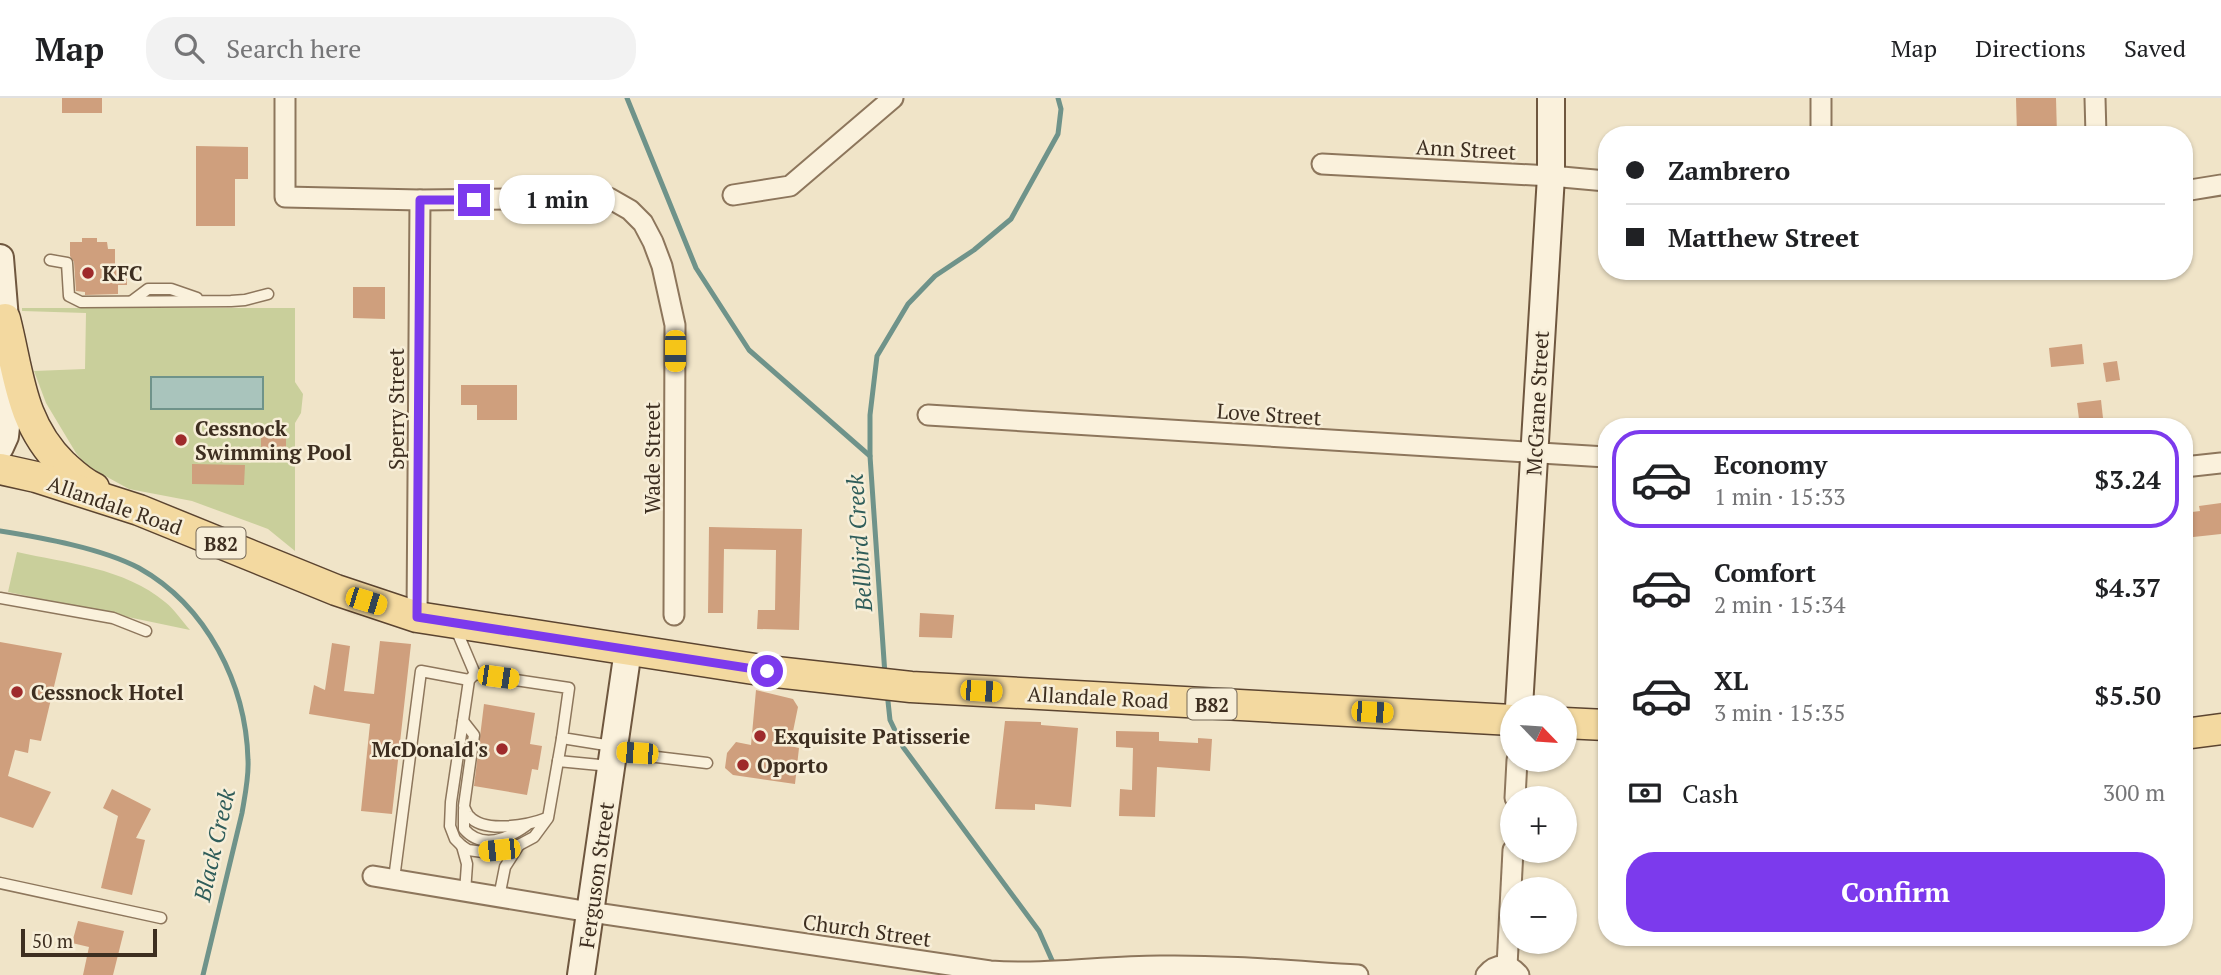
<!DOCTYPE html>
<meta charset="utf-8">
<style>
:root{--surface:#fff;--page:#f2f2f2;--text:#202124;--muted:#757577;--line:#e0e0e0;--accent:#7c3aed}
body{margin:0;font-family:"PT Serif",serif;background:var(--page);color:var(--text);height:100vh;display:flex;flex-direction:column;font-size:26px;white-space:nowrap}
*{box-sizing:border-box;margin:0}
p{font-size:23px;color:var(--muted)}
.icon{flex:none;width:38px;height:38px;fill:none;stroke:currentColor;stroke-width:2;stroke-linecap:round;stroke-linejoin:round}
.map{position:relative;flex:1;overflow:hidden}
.sheet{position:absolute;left:1598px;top:320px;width:595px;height:528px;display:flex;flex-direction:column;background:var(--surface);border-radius:28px;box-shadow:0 2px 5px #0004}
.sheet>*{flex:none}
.hud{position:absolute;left:1598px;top:28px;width:595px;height:154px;border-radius:28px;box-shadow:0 2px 5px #0004;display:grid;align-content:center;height:154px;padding:0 28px;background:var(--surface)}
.needle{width:46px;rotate:115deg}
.controls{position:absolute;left:1500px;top:597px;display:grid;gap:14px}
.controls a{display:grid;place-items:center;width:77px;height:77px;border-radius:50%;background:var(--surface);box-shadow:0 2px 5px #0004;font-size:35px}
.scale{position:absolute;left:21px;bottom:18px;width:136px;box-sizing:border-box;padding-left:7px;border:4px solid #3d2e20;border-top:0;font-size:19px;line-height:24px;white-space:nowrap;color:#3d2e20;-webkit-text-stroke:5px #f7eed8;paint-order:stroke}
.end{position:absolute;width:32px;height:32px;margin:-16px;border:9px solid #7c3aed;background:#fff;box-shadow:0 0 0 4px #fff}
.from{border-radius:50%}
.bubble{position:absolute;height:49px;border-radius:24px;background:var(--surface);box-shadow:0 2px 5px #0004;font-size:23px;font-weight:700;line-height:49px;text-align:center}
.car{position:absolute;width:21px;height:42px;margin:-21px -10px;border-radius:9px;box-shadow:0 0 5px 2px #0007;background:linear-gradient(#f5c518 24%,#345 0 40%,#f5c518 0 76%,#345 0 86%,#f5c518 0)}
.hud b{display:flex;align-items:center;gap:24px;height:66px;font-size:26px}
.hud b+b{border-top:2px solid var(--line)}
.hud i{width:18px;height:18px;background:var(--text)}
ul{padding:12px 0 0;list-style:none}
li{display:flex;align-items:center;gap:21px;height:98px;margin:0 14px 10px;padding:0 14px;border:4px solid transparent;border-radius:28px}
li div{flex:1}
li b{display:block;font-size:26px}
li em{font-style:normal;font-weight:700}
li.selected{border-color:var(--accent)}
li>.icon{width:63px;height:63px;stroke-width:1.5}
.pay{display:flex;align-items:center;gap:18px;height:77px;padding:0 28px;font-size:26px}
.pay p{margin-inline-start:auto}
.primary-button{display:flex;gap:14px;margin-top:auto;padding:14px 28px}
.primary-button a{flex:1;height:80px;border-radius:28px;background:var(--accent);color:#fff;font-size:28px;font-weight:700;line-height:80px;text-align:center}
header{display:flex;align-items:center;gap:42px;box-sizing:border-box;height:98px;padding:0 35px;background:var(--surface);border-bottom:2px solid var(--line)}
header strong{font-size:33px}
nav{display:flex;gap:38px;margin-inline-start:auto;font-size:24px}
.search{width:490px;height:63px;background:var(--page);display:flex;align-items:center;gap:18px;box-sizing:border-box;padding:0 24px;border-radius:28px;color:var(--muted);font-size:26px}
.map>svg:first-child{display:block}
.green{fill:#c9cf9b}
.water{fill:#a9c4bc;stroke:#6f938a;stroke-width:2}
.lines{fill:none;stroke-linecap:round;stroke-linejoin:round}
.stream{stroke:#6f938a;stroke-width:5}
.building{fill:#cf9f7d}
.lane-casing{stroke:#8d765c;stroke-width:13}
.street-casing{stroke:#8d765c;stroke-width:23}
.secondary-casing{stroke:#6f573f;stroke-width:30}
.primary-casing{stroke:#5b4430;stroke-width:33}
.lane{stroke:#faf1dc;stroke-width:10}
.street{stroke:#faf1dc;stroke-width:19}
.secondary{stroke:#faf1dc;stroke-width:26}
.primary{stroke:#f3d9a0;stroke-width:30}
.route{stroke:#7c3aed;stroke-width:9}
.poi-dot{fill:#9e2a2b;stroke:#f7eed8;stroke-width:2.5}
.labels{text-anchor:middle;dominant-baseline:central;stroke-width:5;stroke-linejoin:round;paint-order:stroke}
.shield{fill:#f7eed8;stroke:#756857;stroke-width:2}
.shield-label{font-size:19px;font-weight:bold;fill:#3d2e20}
.street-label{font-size:21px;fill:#3d2e20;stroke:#f7eed8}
.poi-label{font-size:21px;font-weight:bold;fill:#3d2e20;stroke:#f7eed8;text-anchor:start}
.water-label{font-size:23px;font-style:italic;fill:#2f5d5a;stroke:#f7eed8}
</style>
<header>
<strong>Map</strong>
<div class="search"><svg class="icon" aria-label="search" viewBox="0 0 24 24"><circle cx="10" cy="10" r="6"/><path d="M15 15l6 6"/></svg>Search here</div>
<nav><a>Map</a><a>Directions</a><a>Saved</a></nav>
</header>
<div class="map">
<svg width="2221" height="877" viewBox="0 0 2221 877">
<rect width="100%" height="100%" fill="#f0e4c8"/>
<g class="green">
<polygon points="22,210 295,210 295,284 303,296 301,315 295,325 295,453 268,431 192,403 129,391 87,368 76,355 46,305 34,273 85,271 86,215 22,213"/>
<path d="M17,454C66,465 125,470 165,504C174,511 182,523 190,532L8,494Z"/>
</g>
<rect class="water" x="151" y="279" width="112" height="32"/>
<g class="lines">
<g class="stream">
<polyline points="627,0 696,170 749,252 870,358 885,577"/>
<polyline points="870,358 870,317 877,258 908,206 935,178 974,152 1011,121 1058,36 1061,11 1058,0"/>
<path d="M0,433C43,440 101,450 139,470C207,508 246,586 248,662C249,679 245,697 242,715L203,877"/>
<polyline points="887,594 890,622 903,649 1039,833 1055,869"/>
</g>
</g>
<g class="building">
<rect x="62" y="0" width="40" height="15"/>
<polygon points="2016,0 2056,0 2057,37 2017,37"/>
<polygon points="196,48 248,49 248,81 235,81 235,128 196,128"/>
<polygon points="82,140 97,140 97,144 107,144 108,151 115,151 115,166 127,166 127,187 118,187 118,196 85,197 85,194 76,193 74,164 70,158 70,144 82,144"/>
<polygon points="353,189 385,189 385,221 353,220"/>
<polygon points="2082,246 2084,266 2051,269 2049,250"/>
<polygon points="2117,263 2120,282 2106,284 2103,265"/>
<polygon points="461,287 517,287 517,322 477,322 477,307 461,307"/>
<polygon points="2101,302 2104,329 2080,329 2077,305"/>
<polygon points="261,336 286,336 286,351 261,350"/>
<polygon points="192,366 245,367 244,387 192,386"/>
<polygon points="2221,405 2221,436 2184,440 2184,415 2200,413 2199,408"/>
<polygon points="709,429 802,431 799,532 757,531 758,512 775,512 776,452 724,451 723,515 708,515"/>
<polygon points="920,515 954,517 952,540 919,539"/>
<polygon points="380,543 411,546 392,716 361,713 370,626 309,616 314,587 325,592 332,545 350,548 344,593 374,596"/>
<polygon points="0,544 62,555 41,643 30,641 28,655 15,652 8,678 51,694 33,730 0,719"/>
<polygon points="756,592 793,601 798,609 790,648 799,650 795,686 733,677 725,670 727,655 736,644 751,647"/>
<polygon points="484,606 535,615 530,646 542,648 538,672 532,671 527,697 474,688"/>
<polygon points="1005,623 1041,624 1041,627 1078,630 1071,709 1035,706 1035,712 995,711"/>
<polygon points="1116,633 1159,634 1159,643 1198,645 1198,640 1212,641 1210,673 1157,669 1155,719 1119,718 1120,691 1132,692 1133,650 1116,649"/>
<polygon points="112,691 151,711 136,740 145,742 132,797 101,790 118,718 103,710"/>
<polygon points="78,823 124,833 113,877 83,877 89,849 72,845"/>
</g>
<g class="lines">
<defs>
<g id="lane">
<polyline points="50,162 67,165 69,198 81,204 231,203 245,202 268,196"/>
<polyline points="132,203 148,191 171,191 197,200"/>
<polyline points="0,500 113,520 146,533"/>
<polyline points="456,531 475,576"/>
<path d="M463,623L474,637L464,708C464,709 468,718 469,718C484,736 529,727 547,720"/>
<polyline points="614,654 707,665"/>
<polyline points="558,663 562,640"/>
<polyline points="610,668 558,663 548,720 534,739 519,747 499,752 483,754 468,752 462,748 455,741 450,728 451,704 469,582 475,576 569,590 562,640 612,648"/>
<path d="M464,712V731C482,752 508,741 527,727"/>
<polyline points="462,748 467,766 465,794"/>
<polyline points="394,781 421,573 469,582"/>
<polyline points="0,785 161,820"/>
<polyline points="499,799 505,769 519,747"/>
</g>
<g id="street">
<polyline points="285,0 285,99 420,102 609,100 630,112 643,125 653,144 662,168 675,227 674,517"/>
<polyline points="1821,0 1821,37"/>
<polyline points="2095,0 2096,37"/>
<polyline points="1322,66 1551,78 1606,83"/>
<polyline points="2184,93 2221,87"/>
<polyline points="733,97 790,88 893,0"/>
<polyline points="928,317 1606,359"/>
<polyline points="2184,369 2221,365"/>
<polyline points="417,519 420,102"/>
<polyline points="1515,700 1517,662"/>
<path d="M373,778L590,814L990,873C1047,877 1103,868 1160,868C1226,867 1292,873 1358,877"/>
<polyline points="1507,868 1513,752"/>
<path d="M1486,877C1496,865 1509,865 1519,877"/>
</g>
<g id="secondary">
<polyline points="0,160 5,221 6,329 5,338 0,349"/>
<polyline points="1519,609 1551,78 1551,0"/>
<polyline points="581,877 628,552"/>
</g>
<g id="primary">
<path d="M5,221C19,276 20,325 63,367C73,376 82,385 94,390"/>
<polyline points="0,371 36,379 139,412 336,492 417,519 767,573 911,589 1512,622"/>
<polyline points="1564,625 1606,627"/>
<polyline points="2184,636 2221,631"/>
</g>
</defs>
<use href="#lane" class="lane-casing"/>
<use href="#street" class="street-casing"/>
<use href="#secondary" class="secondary-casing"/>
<use href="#primary" class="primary-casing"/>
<use href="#lane" class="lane"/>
<use href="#street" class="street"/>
<use href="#secondary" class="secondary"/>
<use href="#primary" class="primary"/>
</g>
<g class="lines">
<polyline class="route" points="474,102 420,102 417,519 767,573"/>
</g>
<g class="poi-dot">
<circle cx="88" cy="175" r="7"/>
<circle cx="181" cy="342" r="7"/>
<circle cx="17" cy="594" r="7"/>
<circle cx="760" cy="638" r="7"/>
<circle cx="502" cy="651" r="7"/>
<circle cx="743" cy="667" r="7"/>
</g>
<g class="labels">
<g class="shield">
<rect x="196.5" y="429.5" width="49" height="31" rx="5"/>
<rect x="1187.5" y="590.5" width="49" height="31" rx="5"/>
</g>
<g class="shield-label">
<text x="221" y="445">B82</text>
<text x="1212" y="606">B82</text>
</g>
<g class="street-label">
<text transform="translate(1466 51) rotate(3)">Ann Street</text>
<text transform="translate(1537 305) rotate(-87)">McGrane Street</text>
<text transform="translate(396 311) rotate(-90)">Sperry Street</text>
<text transform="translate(1269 316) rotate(4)">Love Street</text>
<text transform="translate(652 360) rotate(-90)">Wade Street</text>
<text transform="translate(115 407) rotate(19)">Allandale Road</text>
<text transform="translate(1098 599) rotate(3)">Allandale Road</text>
<text transform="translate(596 777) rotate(-82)">Ferguson Street</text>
<text transform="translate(867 832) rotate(8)">Church Street</text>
</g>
<g class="poi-label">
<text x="102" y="175">KFC</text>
<text x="195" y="330">Cessnock<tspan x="195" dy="24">Swimming Pool</tspan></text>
<text x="31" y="594">Cessnock Hotel</text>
<text x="774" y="638">Exquisite Patisserie</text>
<text x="488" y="651" text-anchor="end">McDonald's</text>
<text x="757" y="667">Oporto</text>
</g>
<g class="water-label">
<text transform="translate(859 445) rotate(-94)">Bellbird Creek</text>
<text transform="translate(214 747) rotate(-77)">Black Creek</text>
</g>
</g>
</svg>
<div class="controls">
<a><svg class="needle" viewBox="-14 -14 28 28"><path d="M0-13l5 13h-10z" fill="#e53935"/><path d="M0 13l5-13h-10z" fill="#757577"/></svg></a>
<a>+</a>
<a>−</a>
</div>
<div class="scale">50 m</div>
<i class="end from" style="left:767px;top:573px"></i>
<i class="end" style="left:474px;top:102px"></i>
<div class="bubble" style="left:499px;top:77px;width:116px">1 min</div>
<i class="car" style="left:675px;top:253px;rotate:180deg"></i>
<i class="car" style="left:366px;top:503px;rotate:107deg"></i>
<i class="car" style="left:498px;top:579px;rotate:98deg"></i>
<i class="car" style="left:981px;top:593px;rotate:93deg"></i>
<i class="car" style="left:1372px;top:614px;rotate:93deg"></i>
<i class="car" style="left:637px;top:655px;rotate:274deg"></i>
<i class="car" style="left:499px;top:752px;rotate:264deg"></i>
<div class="hud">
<b><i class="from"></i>Zambrero</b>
<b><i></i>Matthew Street</b>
</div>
<section class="sheet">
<ul>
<li class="selected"><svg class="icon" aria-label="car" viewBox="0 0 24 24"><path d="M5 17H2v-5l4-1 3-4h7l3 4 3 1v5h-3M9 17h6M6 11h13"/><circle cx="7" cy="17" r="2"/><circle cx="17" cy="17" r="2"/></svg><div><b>Economy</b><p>1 min · 15:33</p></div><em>$3.24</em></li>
<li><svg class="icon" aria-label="car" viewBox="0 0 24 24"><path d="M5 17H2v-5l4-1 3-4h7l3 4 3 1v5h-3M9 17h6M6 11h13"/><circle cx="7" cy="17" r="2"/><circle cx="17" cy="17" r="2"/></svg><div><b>Comfort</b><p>2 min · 15:34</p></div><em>$4.37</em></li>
<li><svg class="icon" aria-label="car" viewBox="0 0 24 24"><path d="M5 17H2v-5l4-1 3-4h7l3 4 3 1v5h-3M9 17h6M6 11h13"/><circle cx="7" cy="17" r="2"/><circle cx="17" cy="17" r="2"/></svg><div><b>XL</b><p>3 min · 15:35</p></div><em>$5.50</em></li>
</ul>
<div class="pay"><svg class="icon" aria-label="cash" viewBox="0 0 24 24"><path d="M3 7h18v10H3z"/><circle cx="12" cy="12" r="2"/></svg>Cash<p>300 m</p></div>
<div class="primary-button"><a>Confirm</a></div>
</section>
</div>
